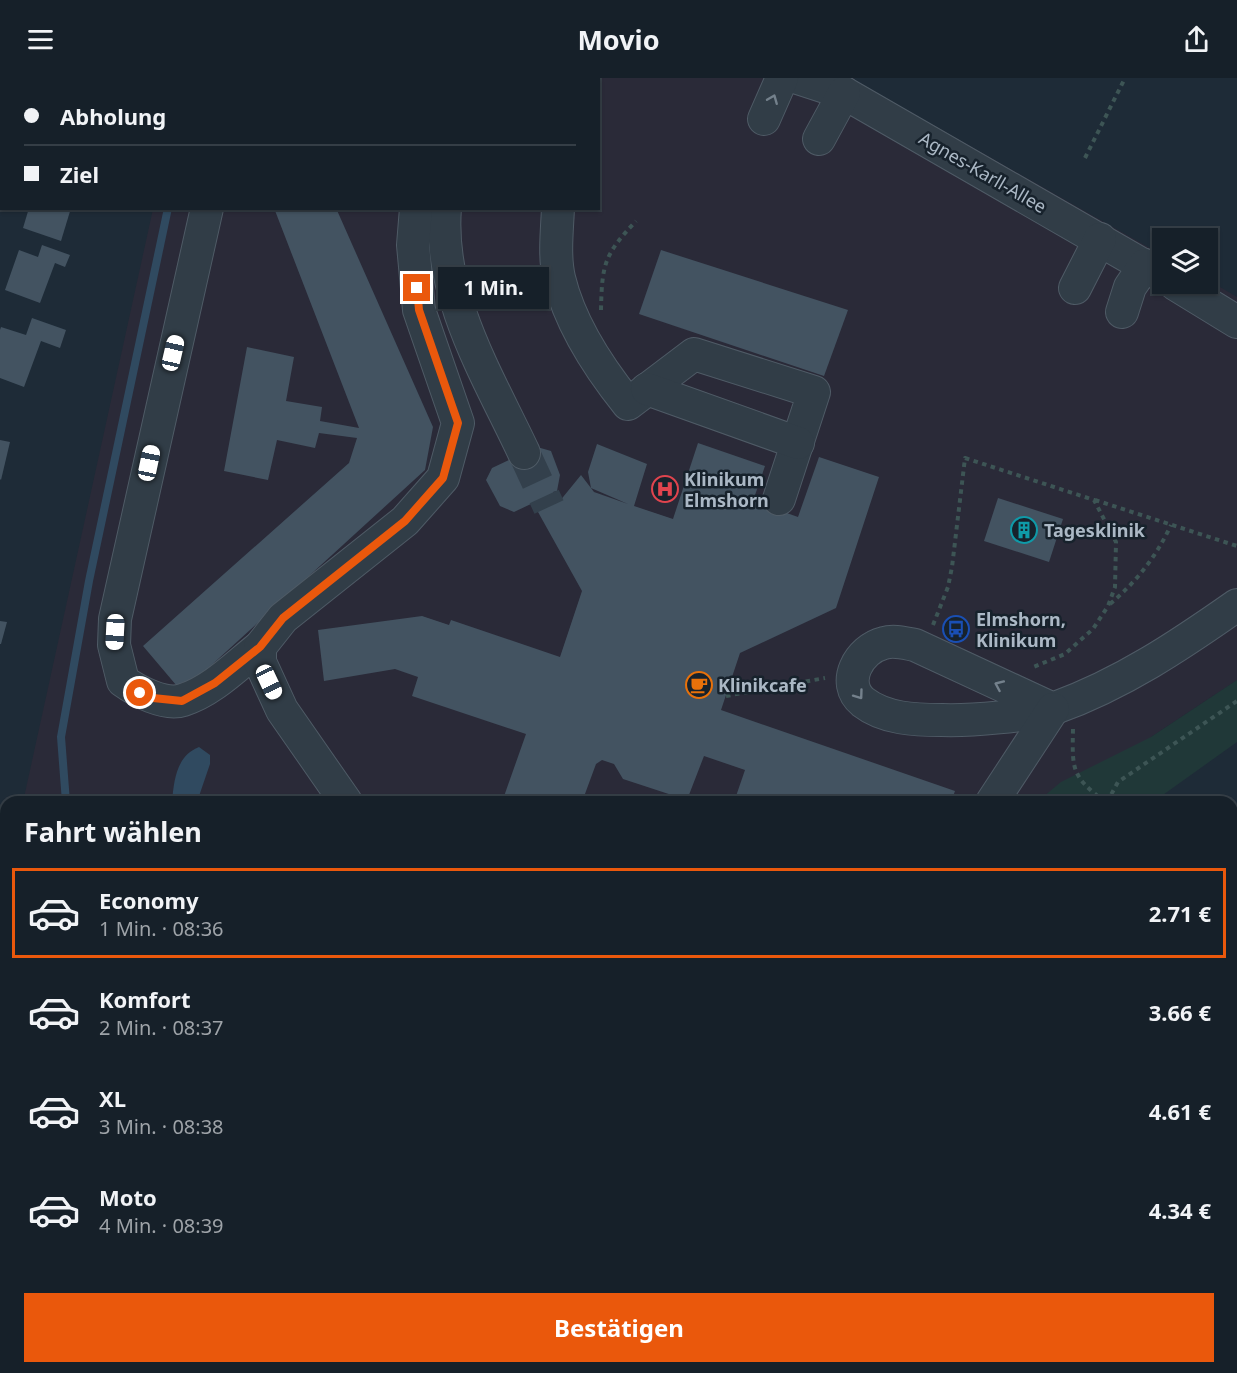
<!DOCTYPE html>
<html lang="de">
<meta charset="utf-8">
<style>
:root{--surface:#162029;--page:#1f2831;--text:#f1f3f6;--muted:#9ea3a8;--line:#353e46;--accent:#ea580c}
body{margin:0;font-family:"Noto Sans",sans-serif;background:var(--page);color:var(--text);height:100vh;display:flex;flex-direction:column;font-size:22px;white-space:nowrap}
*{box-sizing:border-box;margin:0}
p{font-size:20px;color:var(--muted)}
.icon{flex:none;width:33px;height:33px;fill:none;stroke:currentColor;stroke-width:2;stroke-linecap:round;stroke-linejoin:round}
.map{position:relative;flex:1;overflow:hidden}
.sheet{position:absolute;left:0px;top:718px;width:1238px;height:578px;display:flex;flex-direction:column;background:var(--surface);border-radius:18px 18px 0 0;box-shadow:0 2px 4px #0004,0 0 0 2px var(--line)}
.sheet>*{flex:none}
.top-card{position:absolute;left:0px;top:0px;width:600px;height:132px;box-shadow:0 2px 4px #0004,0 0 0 2px var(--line);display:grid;align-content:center;height:132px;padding:0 24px;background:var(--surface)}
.fabs{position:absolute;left:1152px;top:150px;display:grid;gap:12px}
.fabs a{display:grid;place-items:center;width:66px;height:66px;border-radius:0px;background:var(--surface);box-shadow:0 2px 4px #0004,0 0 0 2px var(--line);font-size:30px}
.end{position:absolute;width:27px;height:27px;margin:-14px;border:8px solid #ea580c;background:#fff;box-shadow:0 0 0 3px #fff}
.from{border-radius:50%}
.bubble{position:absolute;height:42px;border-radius:0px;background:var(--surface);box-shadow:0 2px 4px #0004,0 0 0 2px var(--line);font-size:20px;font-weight:700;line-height:42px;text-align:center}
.car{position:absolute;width:18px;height:36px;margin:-18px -9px;border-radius:8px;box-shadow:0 0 4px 2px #0007;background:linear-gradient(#fff 24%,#345 0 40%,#fff 0 76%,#345 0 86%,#fff 0)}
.top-card b{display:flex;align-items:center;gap:21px;height:57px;font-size:22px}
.top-card b+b{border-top:2px solid var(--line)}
.top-card i{width:15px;height:15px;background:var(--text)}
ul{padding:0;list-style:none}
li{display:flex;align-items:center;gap:18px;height:90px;margin:0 12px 9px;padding:0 12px;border:3px solid transparent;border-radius:0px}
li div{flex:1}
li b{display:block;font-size:22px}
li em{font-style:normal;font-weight:700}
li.active{border-color:var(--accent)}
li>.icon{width:54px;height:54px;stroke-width:1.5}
h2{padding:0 24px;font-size:27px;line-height:72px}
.primary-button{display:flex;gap:12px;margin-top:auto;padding:12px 24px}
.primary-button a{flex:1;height:69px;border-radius:0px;background:var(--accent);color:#fff;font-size:24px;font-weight:700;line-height:69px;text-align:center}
header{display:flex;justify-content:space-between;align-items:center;height:78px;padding:0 24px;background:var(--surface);font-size:27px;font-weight:700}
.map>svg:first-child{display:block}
.medical{fill:#2a2a38}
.green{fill:#203838}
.water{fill:#304a60}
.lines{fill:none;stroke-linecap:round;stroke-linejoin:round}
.stream{stroke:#304a60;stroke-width:8}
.building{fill:#435361}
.minor-tunnel{stroke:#33404c;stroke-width:32;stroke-dasharray:32 16;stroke-linecap:butt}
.minor-casing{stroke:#4f5b66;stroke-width:34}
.path{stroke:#3d5555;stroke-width:4;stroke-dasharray:4.5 4.5;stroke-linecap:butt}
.minor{stroke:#313d47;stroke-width:32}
.oneway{stroke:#74818c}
.route{stroke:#ea580c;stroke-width:8}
.labels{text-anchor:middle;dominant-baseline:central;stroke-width:5;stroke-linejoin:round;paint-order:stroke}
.street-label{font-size:18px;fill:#abb8c5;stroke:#17222c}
.poi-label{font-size:18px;font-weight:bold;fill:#abb8c5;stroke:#17222c;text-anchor:start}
</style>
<header><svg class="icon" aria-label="menu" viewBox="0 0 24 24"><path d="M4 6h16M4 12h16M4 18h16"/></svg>Movio<svg class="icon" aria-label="share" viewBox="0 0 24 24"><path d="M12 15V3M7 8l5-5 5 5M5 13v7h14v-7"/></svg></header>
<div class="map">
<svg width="1237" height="1295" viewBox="0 0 1237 1295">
<rect width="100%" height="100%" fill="#1e2b37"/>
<g class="medical">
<polygon points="182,0 854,0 854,2 1162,177 1162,206 1208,206 1208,202 1237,219 1237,602 1151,659 1097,724 23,724 153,131 598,130 598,2"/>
<polygon points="6,804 6,1010 0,1008 0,831"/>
</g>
<g class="green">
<polygon points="1237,602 1237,664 1153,724 1037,724 1061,704 1151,659"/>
<polygon points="6,1112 6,1290 363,1290 365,1295 0,1295 0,1129"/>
<polygon points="1232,1289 1237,1289 1237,1295 421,1295 419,1290"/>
</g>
<g class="water">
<path d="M199,669L210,677V686L197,724H172C174,703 176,678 199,669Z"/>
<polygon points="86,718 106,724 66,724"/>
<polygon points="363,1290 421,1290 422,1295 365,1295"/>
</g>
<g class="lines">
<g class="stream">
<polyline points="196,2 196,0"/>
<polyline points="66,724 61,659 89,503 168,130"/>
<polyline points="0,1081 6,1072"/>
</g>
</g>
<g class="building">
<polygon points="29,130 71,130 61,163 23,150"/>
<polygon points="274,130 336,130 433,349 425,392 182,614 143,568 349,385 357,360 319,355 315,370 277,362 268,402 224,393 247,269 294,279 286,323 322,329 320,343 359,350"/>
<polygon points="42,167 70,177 65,189 55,185 40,225 5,212 19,172 38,179"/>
<polygon points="661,172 848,232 824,298 639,236"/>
<polygon points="32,240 66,252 60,270 41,263 24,309 0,300 0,252 1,249 26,257"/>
<polygon points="0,362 10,364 1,402 0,401"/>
<polygon points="698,365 765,388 753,423 798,439 819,379 879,399 836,530 740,575 721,632 955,713 951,724 734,724 745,692 704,678 687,722 623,701 614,686 602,682 596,686 582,724 502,724 526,656 412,618 418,599 395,591 324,603 318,552 422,538 449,547 451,542 560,579 582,513 533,425 514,434 500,428 486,402 492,390 537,369 551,373 560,397 557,413 553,414 559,424 581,397 594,414 628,426 591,410 588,394 597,366 647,386 634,428 673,441"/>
<polygon points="998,420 1063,441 1049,484 984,463"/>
<polygon points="0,543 7,544 1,566 0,566"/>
</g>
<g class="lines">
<polyline class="minor-tunnel" points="524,375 549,429"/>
<defs>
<g id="minor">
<polyline points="798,0 844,15 1162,198"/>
<polyline points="14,2 14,0"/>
<polyline points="501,2 502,0"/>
<polyline points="578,2 578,0"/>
<polyline points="764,41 782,0"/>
<polyline points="0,57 2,51"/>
<polyline points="819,61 844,15"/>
<path d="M207,130L115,541L114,567L123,603C137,613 165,628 183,622C212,613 237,587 260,569"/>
<path d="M445,130C438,219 488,298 524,375"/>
<path d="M558,130C557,153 554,178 559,200C570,246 599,290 628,326L694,276L814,314L779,421"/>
<polyline points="1175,206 1237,244"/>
<polyline points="1075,210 1100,161"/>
<polyline points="1122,234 1130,209 1145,187"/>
<polyline points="647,311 798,365"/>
<path d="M1053,631L915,567C904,565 894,562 884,565C859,571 840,605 863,624C885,641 915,642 942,642C969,643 1030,638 1055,630C1122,606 1180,567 1237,527"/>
<polyline points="346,724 282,632 260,584 260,569 283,540 405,443 443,400 458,345 419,232 413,167 416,130"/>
<polyline points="992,724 1053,631"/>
<polyline points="0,1019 6,1020"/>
</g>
</defs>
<use href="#minor" class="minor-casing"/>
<g class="path">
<polyline points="1085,80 1125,0"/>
<path d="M601,232C602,186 604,177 636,143"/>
<polyline points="1095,422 1237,468"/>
<path d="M1110,526C1137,503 1156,479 1171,447"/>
<polyline points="933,547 948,509 952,489 965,380 1094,422 1116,464 1115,509 1108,528 1093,551 1065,576 1031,590"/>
<polyline points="726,618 825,600"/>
<path d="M1073,651C1072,693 1072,698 1105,724"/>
<polyline points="1107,724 1118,704 1237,623"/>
<polyline points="476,1290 479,1295"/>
<polyline points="996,1290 996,1295"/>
</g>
<use href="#minor" class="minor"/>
</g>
<defs><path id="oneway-chevron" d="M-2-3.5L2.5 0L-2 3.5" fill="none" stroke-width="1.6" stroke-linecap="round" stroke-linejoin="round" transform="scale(1.5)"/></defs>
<g class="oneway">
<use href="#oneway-chevron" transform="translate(773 21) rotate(-68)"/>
<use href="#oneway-chevron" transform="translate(999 607) rotate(-156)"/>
<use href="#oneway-chevron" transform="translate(859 617) rotate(54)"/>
</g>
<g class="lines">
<polyline class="route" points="140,615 153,620 182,623 215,605 260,569 283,540 405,443 443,400 458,345 419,232 417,210"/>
</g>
<defs>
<symbol id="hospital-ring" viewBox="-11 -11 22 22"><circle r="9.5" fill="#17222c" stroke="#e0444e" stroke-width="1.5"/><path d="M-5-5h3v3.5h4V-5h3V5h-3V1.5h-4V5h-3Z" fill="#e0444e"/></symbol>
<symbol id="building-ring" viewBox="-11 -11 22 22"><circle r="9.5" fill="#17222c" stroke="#0f9aa8" stroke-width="1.5"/><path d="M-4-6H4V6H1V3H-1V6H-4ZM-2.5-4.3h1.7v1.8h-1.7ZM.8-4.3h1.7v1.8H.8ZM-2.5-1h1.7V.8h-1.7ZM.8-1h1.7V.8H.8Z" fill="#0f9aa8"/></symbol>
<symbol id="bus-ring" viewBox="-11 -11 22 22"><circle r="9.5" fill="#17222c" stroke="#1a4fb4" stroke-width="1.5"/><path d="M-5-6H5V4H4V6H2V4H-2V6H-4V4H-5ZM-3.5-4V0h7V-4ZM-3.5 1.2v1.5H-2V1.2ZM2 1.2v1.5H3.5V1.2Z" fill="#1a4fb4"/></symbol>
<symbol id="cafe-ring" viewBox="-11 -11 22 22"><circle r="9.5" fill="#17222c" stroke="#e8710a" stroke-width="1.5"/><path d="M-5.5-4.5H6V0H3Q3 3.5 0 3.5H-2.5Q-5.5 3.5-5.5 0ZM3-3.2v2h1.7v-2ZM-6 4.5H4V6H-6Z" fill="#e8710a"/></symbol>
</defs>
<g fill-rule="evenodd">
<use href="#hospital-ring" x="650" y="396" width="30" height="30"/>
<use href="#building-ring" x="1009" y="437" width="30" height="30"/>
<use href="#bus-ring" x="941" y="536" width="30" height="30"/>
<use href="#cafe-ring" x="684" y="592" width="30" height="30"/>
</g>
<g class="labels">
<g class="street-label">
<text transform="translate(983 94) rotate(30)">Agnes-Karll-Allee</text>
</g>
<g class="poi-label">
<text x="684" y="401">Klinikum<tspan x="684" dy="21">Elmshorn</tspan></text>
<text x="1044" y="452">Tagesklinik</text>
<text x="976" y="541">Elmshorn,<tspan x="976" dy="21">Klinikum</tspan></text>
<text x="718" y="607">Klinikcafe</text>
</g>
</g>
</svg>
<div class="fabs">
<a><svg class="icon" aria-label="layers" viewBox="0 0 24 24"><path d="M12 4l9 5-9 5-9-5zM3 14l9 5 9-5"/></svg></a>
</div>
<i class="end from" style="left:140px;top:615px"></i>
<i class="end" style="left:417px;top:210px"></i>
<div class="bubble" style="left:438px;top:189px;width:111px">1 Min.</div>
<i class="car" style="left:173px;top:275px;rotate:13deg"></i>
<i class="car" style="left:149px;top:385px;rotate:12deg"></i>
<i class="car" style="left:115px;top:554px;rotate:183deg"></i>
<i class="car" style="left:269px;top:604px;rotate:155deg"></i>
<div class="top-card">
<b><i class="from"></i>Abholung</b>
<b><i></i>Ziel</b>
</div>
<section class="sheet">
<h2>Fahrt wählen</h2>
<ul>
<li class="active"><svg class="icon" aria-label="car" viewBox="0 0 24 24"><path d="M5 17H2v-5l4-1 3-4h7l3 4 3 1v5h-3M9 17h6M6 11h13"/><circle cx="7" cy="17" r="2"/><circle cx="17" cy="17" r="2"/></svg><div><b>Economy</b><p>1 Min. · 08:36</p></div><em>2.71 €</em></li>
<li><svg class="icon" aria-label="car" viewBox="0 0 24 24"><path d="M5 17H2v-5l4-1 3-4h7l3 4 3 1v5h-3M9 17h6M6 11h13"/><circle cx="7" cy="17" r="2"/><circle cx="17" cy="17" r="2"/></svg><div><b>Komfort</b><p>2 Min. · 08:37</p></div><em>3.66 €</em></li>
<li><svg class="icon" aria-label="car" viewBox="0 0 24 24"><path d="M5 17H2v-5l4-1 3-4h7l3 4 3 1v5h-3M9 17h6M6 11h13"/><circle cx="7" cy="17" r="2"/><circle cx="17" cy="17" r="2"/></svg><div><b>XL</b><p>3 Min. · 08:38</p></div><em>4.61 €</em></li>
<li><svg class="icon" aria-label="car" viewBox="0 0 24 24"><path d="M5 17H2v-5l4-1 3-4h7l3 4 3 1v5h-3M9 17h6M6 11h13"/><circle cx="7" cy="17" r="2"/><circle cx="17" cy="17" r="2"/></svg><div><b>Moto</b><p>4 Min. · 08:39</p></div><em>4.34 €</em></li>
</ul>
<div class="primary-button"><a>Bestätigen</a></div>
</section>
</div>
